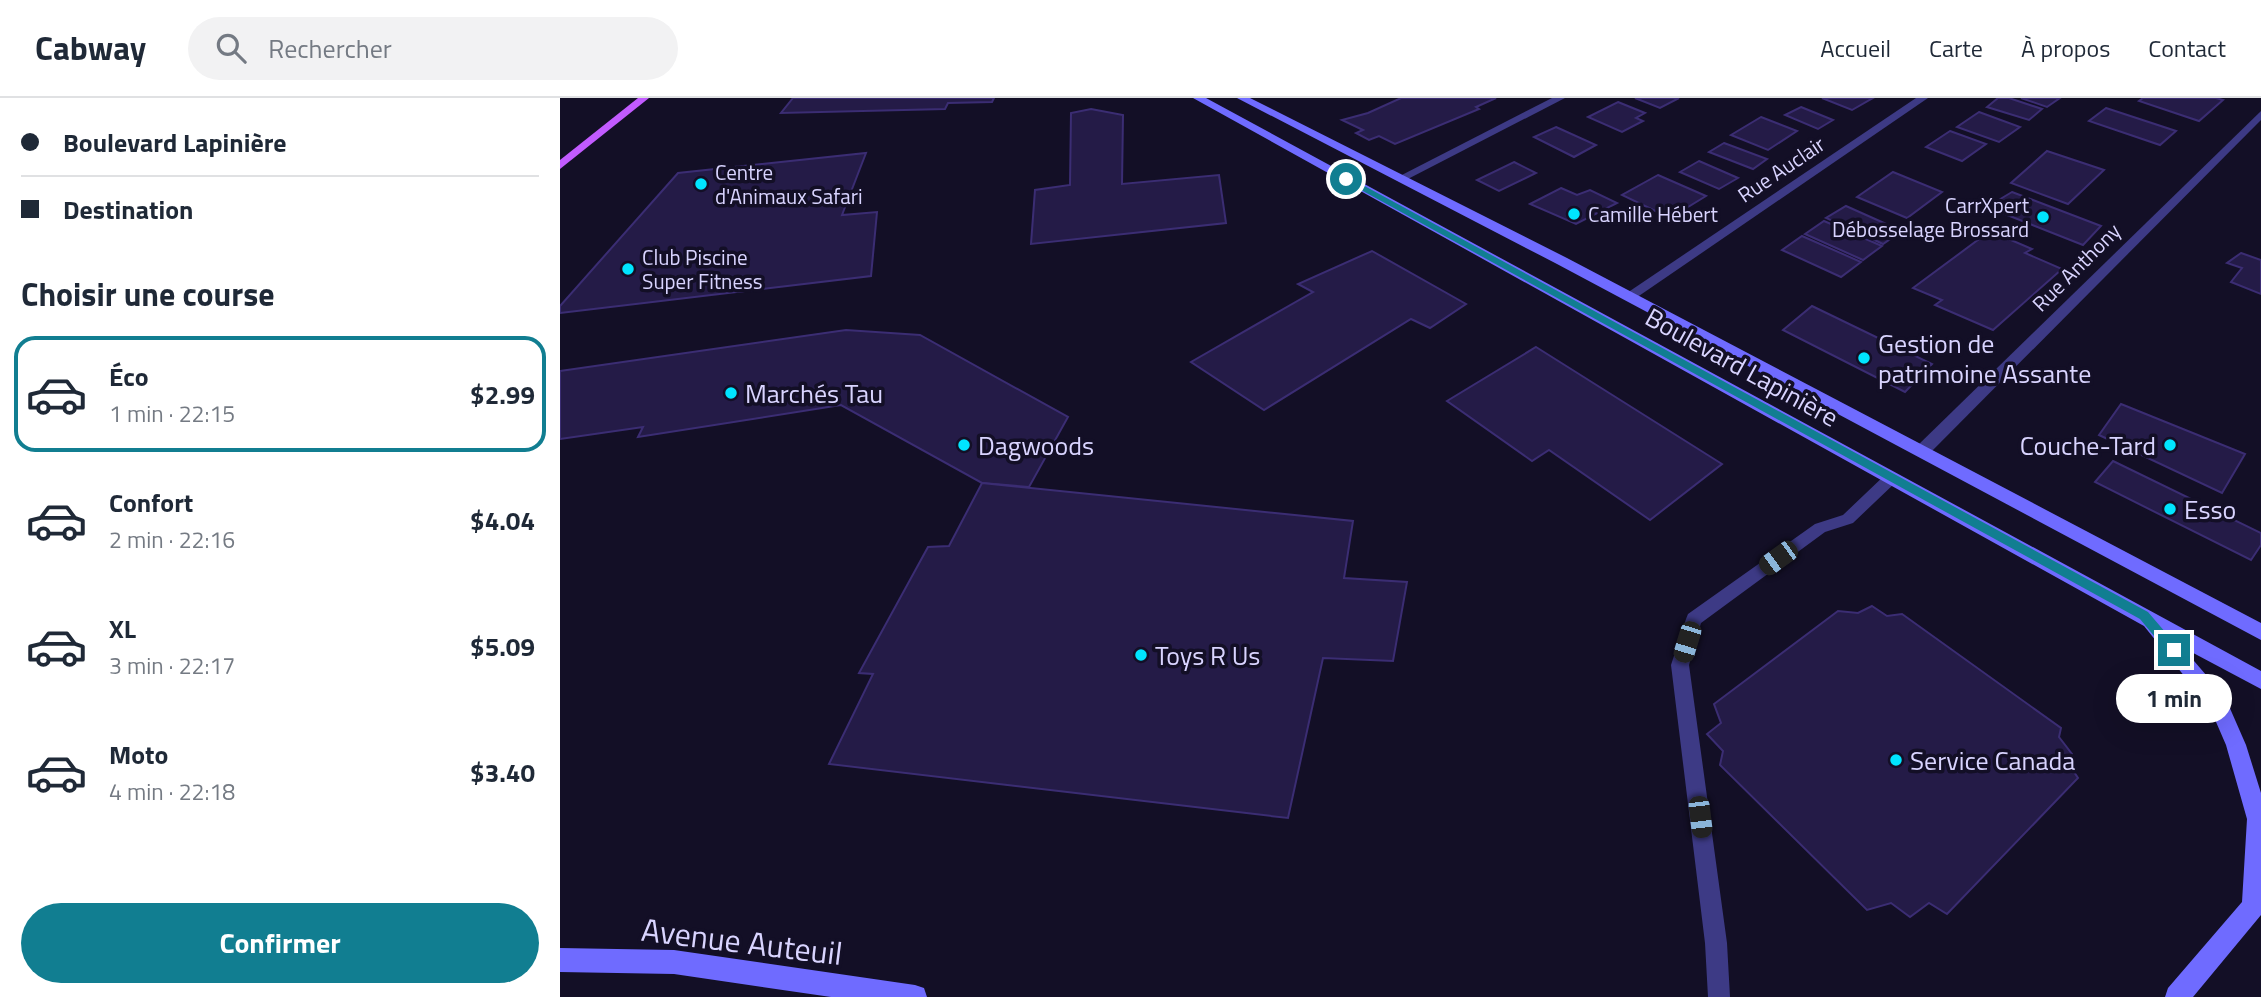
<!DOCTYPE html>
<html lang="fr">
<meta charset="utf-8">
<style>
:root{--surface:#fff;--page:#f2f2f3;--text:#1f2937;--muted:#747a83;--line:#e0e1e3;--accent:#117e91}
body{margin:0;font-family:"Titillium Web",sans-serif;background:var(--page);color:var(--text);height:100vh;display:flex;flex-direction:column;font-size:26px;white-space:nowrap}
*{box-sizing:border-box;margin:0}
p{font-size:23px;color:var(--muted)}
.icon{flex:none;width:38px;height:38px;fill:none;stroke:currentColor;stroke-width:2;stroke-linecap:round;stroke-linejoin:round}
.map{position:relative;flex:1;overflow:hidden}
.panel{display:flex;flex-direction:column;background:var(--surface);width:560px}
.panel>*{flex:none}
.guide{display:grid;align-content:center;height:154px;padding:0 21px;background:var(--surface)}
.end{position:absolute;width:32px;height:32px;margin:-16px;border:9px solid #117e91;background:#fff;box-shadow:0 0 0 4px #fff}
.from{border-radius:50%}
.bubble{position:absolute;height:49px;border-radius:24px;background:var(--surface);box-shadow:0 7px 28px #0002;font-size:23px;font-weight:700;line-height:49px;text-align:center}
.car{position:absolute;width:21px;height:42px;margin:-21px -10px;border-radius:9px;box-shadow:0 0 5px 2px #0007;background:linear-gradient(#222 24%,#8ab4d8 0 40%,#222 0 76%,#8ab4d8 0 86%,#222 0)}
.guide b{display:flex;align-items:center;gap:24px;height:66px;font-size:26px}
.guide b+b{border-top:2px solid var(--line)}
.guide i{width:18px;height:18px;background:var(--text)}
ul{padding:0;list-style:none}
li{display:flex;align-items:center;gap:21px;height:116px;margin:0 14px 10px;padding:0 7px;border:4px solid transparent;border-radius:21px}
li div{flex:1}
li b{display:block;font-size:26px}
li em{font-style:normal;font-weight:700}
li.selected{border-color:var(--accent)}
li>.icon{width:63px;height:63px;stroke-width:1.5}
h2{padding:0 21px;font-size:32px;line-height:84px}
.button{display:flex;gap:14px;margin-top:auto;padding:14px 21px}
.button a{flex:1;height:80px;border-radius:42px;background:var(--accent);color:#fff;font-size:28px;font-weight:700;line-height:80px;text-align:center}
header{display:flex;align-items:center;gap:42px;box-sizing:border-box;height:98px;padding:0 35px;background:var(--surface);border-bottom:2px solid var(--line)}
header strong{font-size:33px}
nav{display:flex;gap:38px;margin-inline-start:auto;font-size:24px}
.search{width:490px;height:63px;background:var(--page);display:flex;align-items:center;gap:18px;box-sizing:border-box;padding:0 24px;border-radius:38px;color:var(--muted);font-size:26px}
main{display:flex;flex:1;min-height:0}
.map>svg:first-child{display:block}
.building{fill:#241b47;stroke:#3b2d73;stroke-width:2}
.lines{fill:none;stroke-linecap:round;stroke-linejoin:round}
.lane{fill:#3d3a85;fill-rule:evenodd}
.street{fill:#3d3a85;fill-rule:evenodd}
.secondary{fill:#6f6bff;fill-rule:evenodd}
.primary{fill:#c25bff;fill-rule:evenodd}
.route{fill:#117e91}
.poi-dot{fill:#00e5ff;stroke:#130f26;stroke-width:2.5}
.labels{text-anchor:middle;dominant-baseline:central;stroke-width:7;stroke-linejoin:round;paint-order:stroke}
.far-street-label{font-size:21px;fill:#d9d4ff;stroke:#130f26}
.far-poi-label{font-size:21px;fill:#d9d4ff;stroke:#130f26;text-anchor:start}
.poi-label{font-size:26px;fill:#d9d4ff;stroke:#130f26;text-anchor:start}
.street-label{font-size:26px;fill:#d9d4ff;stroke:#130f26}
.near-street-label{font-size:32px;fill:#d9d4ff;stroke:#130f26}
</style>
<header>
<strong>Cabway</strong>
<div class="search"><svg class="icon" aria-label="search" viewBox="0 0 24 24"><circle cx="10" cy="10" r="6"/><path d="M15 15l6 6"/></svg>Rechercher</div>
<nav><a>Accueil</a><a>Carte</a><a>À propos</a><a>Contact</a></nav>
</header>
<main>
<section class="panel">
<div class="guide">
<b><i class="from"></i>Boulevard Lapinière</b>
<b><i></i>Destination</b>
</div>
<h2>Choisir une course</h2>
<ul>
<li class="selected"><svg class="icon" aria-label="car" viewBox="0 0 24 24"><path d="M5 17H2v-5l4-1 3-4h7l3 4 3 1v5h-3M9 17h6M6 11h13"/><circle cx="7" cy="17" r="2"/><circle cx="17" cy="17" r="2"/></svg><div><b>Éco</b><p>1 min · 22:15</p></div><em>$2.99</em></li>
<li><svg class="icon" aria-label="car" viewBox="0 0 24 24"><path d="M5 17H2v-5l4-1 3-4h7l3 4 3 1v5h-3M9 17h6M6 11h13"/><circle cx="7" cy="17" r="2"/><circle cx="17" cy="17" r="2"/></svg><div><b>Confort</b><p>2 min · 22:16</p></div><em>$4.04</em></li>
<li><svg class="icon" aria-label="car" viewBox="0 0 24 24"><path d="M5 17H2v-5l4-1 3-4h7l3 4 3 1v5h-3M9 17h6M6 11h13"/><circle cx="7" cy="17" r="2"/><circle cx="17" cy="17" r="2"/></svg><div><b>XL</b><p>3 min · 22:17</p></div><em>$5.09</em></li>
<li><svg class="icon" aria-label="car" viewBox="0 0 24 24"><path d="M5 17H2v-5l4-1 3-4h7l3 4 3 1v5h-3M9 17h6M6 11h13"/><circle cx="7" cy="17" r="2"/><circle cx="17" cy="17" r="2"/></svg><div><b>Moto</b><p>4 min · 22:18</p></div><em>$3.40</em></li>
</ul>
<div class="button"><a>Confirmer</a></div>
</section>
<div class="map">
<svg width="1701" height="899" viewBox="0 0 1701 899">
<rect width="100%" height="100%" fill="#130f26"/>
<g class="building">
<polygon points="233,0 434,0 432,4 388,5 385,11 221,15"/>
<polygon points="841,0 936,0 916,9 919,11 835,46 819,38 809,42 796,35 803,32 782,22 808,15"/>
<polygon points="1075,0 1119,0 1100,10"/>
<polygon points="1262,0 1313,0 1292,12"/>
<polygon points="1438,0 1449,0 1482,11 1469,22 1427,9"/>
<polygon points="1461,0 1500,0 1487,9"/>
<polygon points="1583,0 1656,0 1663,2 1639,23 1579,3"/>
<polygon points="1058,4 1085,15 1076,20 1083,23 1062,34 1028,19"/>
<polygon points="1241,9 1273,22 1258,31 1225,17"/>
<polygon points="1546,10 1616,33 1600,47 1529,23"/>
<polygon points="531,11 563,17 562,86 659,77 666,125 471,146 475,92 510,87 511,15"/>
<polygon points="1419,14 1460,29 1439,44 1397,29"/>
<polygon points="1201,19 1237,33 1208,52 1171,37"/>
<polygon points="996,29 1036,47 1014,59 974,39"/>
<polygon points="1390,33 1426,46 1402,63 1366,49"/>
<polygon points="1164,45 1207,61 1193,71 1149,54"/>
<polygon points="1487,53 1544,72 1508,106 1451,85"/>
<polygon points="306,55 282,117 317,114 311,178 0,215 0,208 118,75"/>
<polygon points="1139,63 1178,80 1159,91 1120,74"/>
<polygon points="954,64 976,75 939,93 917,82"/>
<polygon points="1333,74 1382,94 1347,120 1297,99"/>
<polygon points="1098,77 1146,98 1110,120 1062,97"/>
<polygon points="1001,90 1017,97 1030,92 1057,105 1016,126 970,106"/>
<polygon points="1452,94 1541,128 1523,147 1427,109"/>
<polygon points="1286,108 1342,133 1323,146 1266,120"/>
<polygon points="1264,123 1322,148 1303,162 1245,136"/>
<polygon points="1430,133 1472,151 1465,155 1502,171 1433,232 1375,207 1382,202 1353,190"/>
<polygon points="1242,138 1301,164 1281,179 1222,152"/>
<polygon points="812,153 906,206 870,230 851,221 704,312 631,264 753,194 738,186"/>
<polygon points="1681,155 1701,162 1701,196 1671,184 1682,170 1667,165"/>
<polygon points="1252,208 1372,266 1345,294 1223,232"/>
<polygon points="286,232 360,237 508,319 469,389 422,385 281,307 78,339 83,329 0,341 0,273"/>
<polygon points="976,249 1162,366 1090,422 989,352 972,363 887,303"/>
<polygon points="1561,306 1685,356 1662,395 1539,337"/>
<polygon points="1553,363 1701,435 1701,447 1691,462 1535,384"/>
<polygon points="422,385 793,423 784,480 847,484 833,563 763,560 728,720 269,666 313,576 299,575 368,449 389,448"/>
<polygon points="1312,508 1327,518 1342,516 1501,630 1499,639 1512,656 1510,668 1518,680 1387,816 1369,805 1350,819 1331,805 1307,812 1160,667 1163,653 1147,636 1161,625 1154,606 1278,513 1298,515"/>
</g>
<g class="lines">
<polygon class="lane" points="1331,375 1336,376 1338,380 1336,384 1293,425 1265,434 1141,525 1129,567 1167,845 1170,899 1148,899 1145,845 1111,567 1126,521 1128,516 1255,426 1283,417 1326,376"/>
<g class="street">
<polygon points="992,0 1005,0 844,83 834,81"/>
<polygon points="1356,0 1368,0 1073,202 1068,203 1061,199"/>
<polygon points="1701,13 1701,22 1368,357 1356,357 1354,353 1356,349"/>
</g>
<g class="secondary">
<polygon points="633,0 646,0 1701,573 1701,591 1622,549 1665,599 1686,647 1701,695 1701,817 1633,899 1605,899 1608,890 1682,804 1687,721 1666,647 1650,610 1584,528"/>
<polygon points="677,0 690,0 1007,160 1701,525 1701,542 997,166"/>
<polygon points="0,850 114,852 355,887 364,890 367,899 271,899 114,876 0,874"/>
</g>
<polygon class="primary" points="78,0 89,0 0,71 0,62"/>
</g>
<polygon class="route" points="783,79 788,79 1588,514 1618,549 1618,556 1609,556 1580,521 783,82"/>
<g class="poi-dot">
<circle cx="141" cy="86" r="7"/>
<circle cx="1014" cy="116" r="7"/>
<circle cx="1483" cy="119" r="7"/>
<circle cx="68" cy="171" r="7"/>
<circle cx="1304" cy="260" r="7"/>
<circle cx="171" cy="295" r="7"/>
<circle cx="404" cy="347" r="7"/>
<circle cx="1610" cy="347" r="7"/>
<circle cx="1610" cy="411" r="7"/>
<circle cx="581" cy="557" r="7"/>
<circle cx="1336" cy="662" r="7"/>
</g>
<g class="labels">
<g class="far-street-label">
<text transform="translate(1221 71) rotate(-34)">Rue Auclair</text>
<text transform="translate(1516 169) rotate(-45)">Rue Anthony</text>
</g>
<g class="far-poi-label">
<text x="155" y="74">Centre<tspan x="155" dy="24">d'Animaux Safari</tspan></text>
<text x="1469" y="107" text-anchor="end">CarrXpert<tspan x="1469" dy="24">Débosselage Brossard</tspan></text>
<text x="1028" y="116">Camille Hébert</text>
<text x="82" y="159">Club Piscine<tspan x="82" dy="24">Super Fitness</tspan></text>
</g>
<g class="poi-label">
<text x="1318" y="245">Gestion de<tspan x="1318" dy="30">patrimoine Assante</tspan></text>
<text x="185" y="295">Marchés Tau</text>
<text x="418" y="347">Dagwoods</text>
<text x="1596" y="347" text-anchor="end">Couche-Tard</text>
<text x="1624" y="411">Esso</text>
<text x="595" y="557">Toys R Us</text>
<text x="1350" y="662">Service Canada</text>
</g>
<g class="street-label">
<text transform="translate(1182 269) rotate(29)">Boulevard Lapinière</text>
</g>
<g class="near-street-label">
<text transform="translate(182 843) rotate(7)">Avenue Auteuil</text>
</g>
</g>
</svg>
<i class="end from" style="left:786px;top:81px"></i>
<i class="end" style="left:1614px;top:552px"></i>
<div class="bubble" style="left:1556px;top:576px;width:116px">1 min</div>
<i class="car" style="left:1218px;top:460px;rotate:234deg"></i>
<i class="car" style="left:1127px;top:544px;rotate:197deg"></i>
<i class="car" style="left:1140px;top:719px;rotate:173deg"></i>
</div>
</main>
